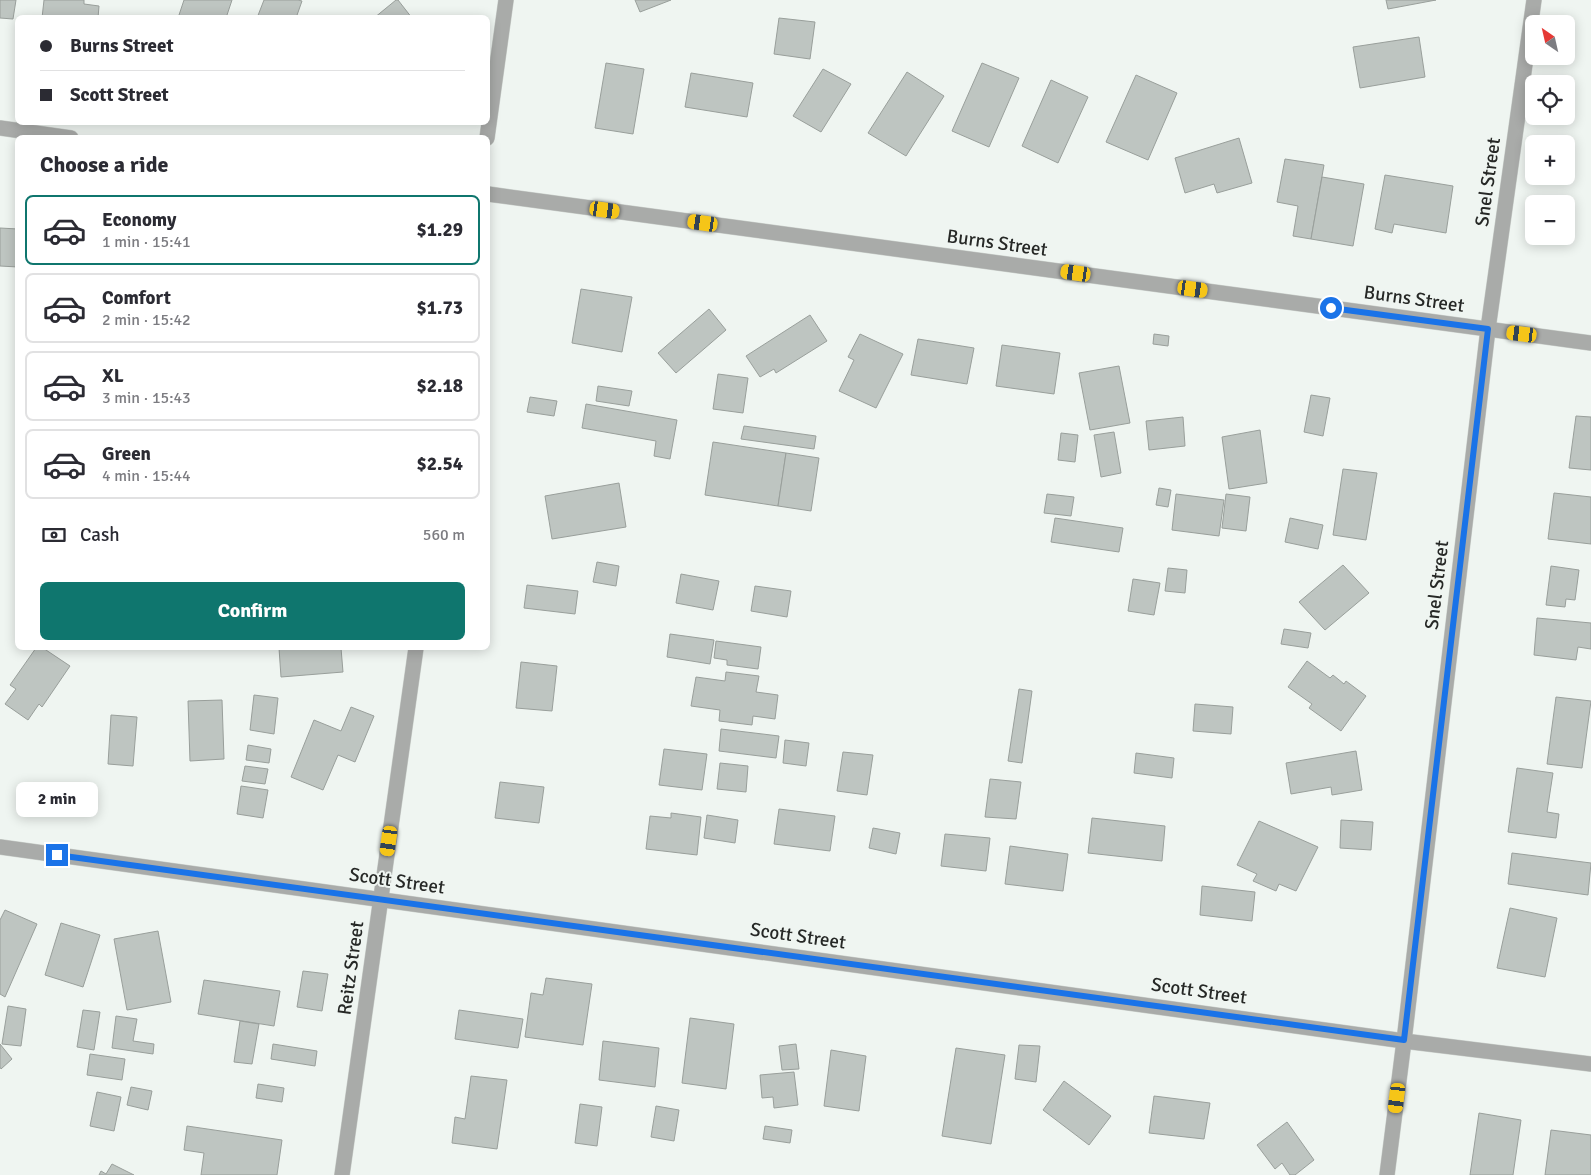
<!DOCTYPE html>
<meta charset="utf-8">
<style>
:root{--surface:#fff;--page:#f2f2f3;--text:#2b2b33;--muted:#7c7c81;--line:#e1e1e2;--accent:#0f766e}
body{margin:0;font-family:Signika,sans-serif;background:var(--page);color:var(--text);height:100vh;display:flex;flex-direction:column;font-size:19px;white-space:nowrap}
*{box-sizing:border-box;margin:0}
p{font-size:16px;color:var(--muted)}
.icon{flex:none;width:28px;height:28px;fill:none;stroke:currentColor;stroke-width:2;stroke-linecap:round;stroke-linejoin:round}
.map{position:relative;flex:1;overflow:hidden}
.panel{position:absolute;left:15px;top:135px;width:475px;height:515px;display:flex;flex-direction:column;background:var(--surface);border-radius:8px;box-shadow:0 2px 12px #0003}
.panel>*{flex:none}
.guide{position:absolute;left:15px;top:15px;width:475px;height:110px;border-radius:8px;box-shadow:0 2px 12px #0003;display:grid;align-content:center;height:110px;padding:0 25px;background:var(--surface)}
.needle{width:32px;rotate:326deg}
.buttons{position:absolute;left:1525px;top:15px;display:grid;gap:10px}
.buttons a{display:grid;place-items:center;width:50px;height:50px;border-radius:8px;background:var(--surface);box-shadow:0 2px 12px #0003;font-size:25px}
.end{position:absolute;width:22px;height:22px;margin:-11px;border:6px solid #1a73e8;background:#fff;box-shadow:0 0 0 2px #fff}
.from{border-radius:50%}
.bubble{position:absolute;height:35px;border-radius:8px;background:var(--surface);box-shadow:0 2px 12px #0003;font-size:16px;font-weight:700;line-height:35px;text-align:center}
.car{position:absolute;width:15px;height:30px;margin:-15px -8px;border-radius:6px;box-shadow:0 0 4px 1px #0007;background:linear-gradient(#f5c518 24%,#345 0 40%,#f5c518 0 76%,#345 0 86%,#f5c518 0)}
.guide b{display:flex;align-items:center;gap:18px;height:48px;font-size:19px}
.guide b+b{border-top:1px solid var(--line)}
.guide i{width:12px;height:12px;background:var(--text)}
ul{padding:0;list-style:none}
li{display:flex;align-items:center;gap:15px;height:70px;margin:0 10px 8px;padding:0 15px;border:2px solid var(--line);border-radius:8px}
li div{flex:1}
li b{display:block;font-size:19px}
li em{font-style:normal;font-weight:700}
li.current{border-color:var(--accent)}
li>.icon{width:45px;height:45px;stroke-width:1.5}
h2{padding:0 25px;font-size:22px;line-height:60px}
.pay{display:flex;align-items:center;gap:12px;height:55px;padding:0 25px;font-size:19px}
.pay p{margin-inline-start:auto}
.button{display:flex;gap:10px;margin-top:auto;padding:10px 25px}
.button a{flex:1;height:58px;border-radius:8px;background:var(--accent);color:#fff;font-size:20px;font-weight:700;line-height:58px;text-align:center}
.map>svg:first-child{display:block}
.building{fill:#bec5c1;stroke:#999f9b}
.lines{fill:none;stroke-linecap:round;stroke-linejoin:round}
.minor-casing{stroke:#cbd0cc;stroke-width:16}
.minor{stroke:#a9aba9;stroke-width:15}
.route{stroke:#1a73e8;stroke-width:6}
.labels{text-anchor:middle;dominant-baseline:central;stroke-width:4;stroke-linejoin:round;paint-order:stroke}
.street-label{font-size:19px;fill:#262826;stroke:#eff5f1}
</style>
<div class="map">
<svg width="1591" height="1175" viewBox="0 0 1591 1175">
<rect width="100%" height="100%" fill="#eff5f1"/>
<g class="building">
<polygon points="0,0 16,0 13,19 0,18"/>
<polygon points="44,0 84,0 84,4 99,6 98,18 42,18"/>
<polygon points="184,0 232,0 226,18 178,18"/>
<polygon points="264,0 298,0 302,1 296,18 257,18"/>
<polygon points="396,0 398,0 412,18 374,18"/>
<polygon points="635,0 671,0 640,12"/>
<polygon points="1386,0 1436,0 1388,9"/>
<polygon points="779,18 815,22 810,59 774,54"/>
<polygon points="1419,37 1425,77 1360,88 1353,47"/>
<polygon points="606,63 644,69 633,134 595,128"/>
<polygon points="982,63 1019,78 989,147 952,131"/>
<polygon points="823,69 851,84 821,132 793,116"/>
<polygon points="907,72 944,96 906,156 868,133"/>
<polygon points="691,73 753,83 747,117 685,107"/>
<polygon points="1136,75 1177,93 1148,160 1106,142"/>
<polygon points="1051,80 1088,97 1058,163 1022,146"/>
<polygon points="1239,138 1252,183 1217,193 1214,184 1185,193 1175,158"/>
<polygon points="1285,159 1324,165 1311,239 1293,236 1298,206 1277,202"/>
<polygon points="1385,175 1453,186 1446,233 1394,224 1392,233 1375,229"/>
<polygon points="1322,177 1364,184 1353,246 1311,239"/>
<polygon points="0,228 18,229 18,267 0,266"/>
<polygon points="581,289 632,297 622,352 572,343"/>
<polygon points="709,309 726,330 676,373 658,353"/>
<polygon points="810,315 827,341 776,373 774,369 760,377 746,356"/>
<polygon points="860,334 903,354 876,408 839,391 854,360 848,357"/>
<polygon points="1154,334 1169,336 1168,346 1153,344"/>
<polygon points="918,339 974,348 967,384 911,375"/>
<polygon points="1002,345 1060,353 1054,394 996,386"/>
<polygon points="1119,366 1130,423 1090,430 1079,373"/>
<polygon points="718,374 748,378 743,413 713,409"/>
<polygon points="598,386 632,391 629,406 596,401"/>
<polygon points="1311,395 1330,398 1323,436 1304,432"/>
<polygon points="530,397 557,401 554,416 527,412"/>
<polygon points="586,404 677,420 670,459 654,456 656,441 582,428"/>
<polygon points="1576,416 1591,417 1591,470 1569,468"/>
<polygon points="1183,417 1185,446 1149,450 1146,421"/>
<polygon points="744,426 816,436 814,449 741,439"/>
<polygon points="1260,430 1267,483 1229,489 1222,437"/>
<polygon points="1114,432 1121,473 1101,477 1094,435"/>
<polygon points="1061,433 1078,435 1075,462 1058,460"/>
<polygon points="713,442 786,453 778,506 705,495"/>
<polygon points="786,453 819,458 811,511 778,506"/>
<polygon points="1343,469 1377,473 1366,540 1333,535"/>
<polygon points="619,483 626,527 552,539 545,496"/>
<polygon points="1159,488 1171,490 1168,507 1156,505"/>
<polygon points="1554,493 1591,497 1591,544 1548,539"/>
<polygon points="1047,494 1074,497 1071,516 1044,513"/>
<polygon points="1176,494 1224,500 1219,536 1172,530"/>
<polygon points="1226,494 1250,497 1246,531 1222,528"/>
<polygon points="1055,518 1123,528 1119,552 1051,542"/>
<polygon points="1290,518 1323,525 1318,549 1285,542"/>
<polygon points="597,562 619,566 616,586 593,582"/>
<polygon points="1343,565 1369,593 1325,630 1299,602"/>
<polygon points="1551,566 1579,570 1575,600 1566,599 1565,607 1546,605"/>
<polygon points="1168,568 1187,570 1185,593 1165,591"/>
<polygon points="681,574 719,581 713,610 676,603"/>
<polygon points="1133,579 1160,583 1154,615 1128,611"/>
<polygon points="527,585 578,591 575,614 524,608"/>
<polygon points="755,586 791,591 787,617 751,611"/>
<polygon points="1537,618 1591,623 1591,649 1578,647 1576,660 1534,655"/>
<polygon points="1284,629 1311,633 1308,648 1281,644"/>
<polygon points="670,634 714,640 710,664 667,657"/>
<polygon points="716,641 761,647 758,669 727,665 727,660 714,658"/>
<polygon points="36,648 43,648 70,666 42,707 39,704 28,720 5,704 16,689 10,685"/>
<polygon points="279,648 341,648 343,672 281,677"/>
<polygon points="1307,661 1330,678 1333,675 1344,684 1346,681 1366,696 1341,731 1309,708 1312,704 1288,687"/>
<polygon points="521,662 557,666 552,711 516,708"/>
<polygon points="726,672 759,676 756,692 778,695 775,719 753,716 752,725 719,721 720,710 691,706 696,677 725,681"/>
<polygon points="1019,689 1032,691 1022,763 1008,761"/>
<polygon points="254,695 278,698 274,734 250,730"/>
<polygon points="1556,697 1591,701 1582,768 1547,764"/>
<polygon points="222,700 224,759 190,761 188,701"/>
<polygon points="1195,704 1233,707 1231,734 1193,731"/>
<polygon points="351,707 374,716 355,762 338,755 323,790 291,777 314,720 341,731"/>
<polygon points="111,715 137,717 133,766 108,764"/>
<polygon points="721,729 779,736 776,758 719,751"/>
<polygon points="785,740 809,743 806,766 783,763"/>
<polygon points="248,745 271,749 269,763 246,760"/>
<polygon points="664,749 707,754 702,790 659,785"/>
<polygon points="1356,751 1362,790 1332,795 1331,787 1291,794 1286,763"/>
<polygon points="843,752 873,755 867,795 837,791"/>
<polygon points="1136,753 1174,758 1172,778 1134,773"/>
<polygon points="720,763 748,766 746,792 717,789"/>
<polygon points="245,766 268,769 265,784 242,781"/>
<polygon points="1517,768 1553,773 1547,812 1559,814 1556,838 1508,832"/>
<polygon points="990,779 1021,782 1016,819 985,817"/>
<polygon points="500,782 544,787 539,823 495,818"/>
<polygon points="241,786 268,790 263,818 237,814"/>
<polygon points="779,809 835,816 830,851 774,844"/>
<polygon points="671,813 701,817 697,855 646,849 650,816 671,818"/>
<polygon points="707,815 738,820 735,843 704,838"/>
<polygon points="1092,818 1165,826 1162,861 1088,853"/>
<polygon points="1341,820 1373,822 1371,850 1340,848"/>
<polygon points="1259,821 1318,847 1296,891 1279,884 1276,891 1253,881 1257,874 1237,865"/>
<polygon points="873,828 900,833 896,854 869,848"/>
<polygon points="945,834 990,838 986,871 941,866"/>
<polygon points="1010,846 1068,854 1063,891 1005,884"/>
<polygon points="1512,853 1591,863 1588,895 1508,884"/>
<polygon points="1202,886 1255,892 1252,921 1200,915"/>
<polygon points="1510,908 1557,918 1545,977 1497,968"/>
<polygon points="5,910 37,924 5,997 0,994 0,920"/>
<polygon points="61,923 100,935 83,987 45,975"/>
<polygon points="158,931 171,1002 127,1010 114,939"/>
<polygon points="303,971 328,974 322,1011 297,1007"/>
<polygon points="546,978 592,984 583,1045 525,1037 531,993 543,995"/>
<polygon points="204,980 280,991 274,1026 198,1014"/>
<polygon points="8,1006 26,1009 21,1046 2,1044"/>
<polygon points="83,1010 100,1012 94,1050 77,1047"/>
<polygon points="459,1010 523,1019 518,1048 455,1039"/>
<polygon points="116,1016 137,1019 133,1041 154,1044 153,1054 112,1048"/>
<polygon points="690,1018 734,1024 726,1089 682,1083"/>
<polygon points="240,1021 259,1024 252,1064 234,1062"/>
<polygon points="603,1041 659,1048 655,1087 599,1080"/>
<polygon points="0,1044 12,1059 1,1069 0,1067"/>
<polygon points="273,1044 317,1051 315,1066 271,1059"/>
<polygon points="796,1044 799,1069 782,1070 779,1046"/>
<polygon points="1019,1045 1040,1046 1036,1082 1015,1079"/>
<polygon points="956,1048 1005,1055 991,1144 942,1136"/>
<polygon points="831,1050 866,1056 859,1111 824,1106"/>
<polygon points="90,1054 125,1059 122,1080 87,1075"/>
<polygon points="794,1072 798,1105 774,1108 773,1097 762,1098 760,1075"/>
<polygon points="471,1076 507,1080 497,1149 452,1143 455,1117 465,1119"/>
<polygon points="1064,1081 1111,1116 1089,1145 1043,1110"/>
<polygon points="258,1084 284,1088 282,1102 256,1098"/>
<polygon points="131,1087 152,1091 148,1110 127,1105"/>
<polygon points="97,1092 121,1097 114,1131 90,1126"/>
<polygon points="1154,1096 1210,1103 1204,1139 1149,1133"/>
<polygon points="580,1104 602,1107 597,1146 575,1143"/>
<polygon points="656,1106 679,1110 674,1141 651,1137"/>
<polygon points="1479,1113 1521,1120 1513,1175 1470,1175"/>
<polygon points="1287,1122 1314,1160 1295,1175 1290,1175 1282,1163 1275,1169 1257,1145"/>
<polygon points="187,1126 282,1140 277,1175 201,1175 204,1153 184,1150"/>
<polygon points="765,1126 792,1130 790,1143 763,1139"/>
<polygon points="1551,1130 1591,1135 1591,1175 1545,1175"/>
<polygon points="112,1164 134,1175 99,1175 101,1171 106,1174"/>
</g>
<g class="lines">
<defs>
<g id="minor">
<polyline points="0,128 71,138"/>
<polyline points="487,138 506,0"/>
<polyline points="488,194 1591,343"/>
<polyline points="0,847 1404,1041 1591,1064"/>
<polyline points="342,1175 416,648"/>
<polyline points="1387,1175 1404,1041 1488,329 1534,0"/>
</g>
</defs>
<use href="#minor" class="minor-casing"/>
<use href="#minor" class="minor"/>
</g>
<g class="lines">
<polyline class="route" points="57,855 1404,1040 1488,329 1331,308"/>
</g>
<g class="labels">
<g class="street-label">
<text transform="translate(1488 182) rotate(-82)">Snel Street</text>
<text transform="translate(997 243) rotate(8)">Burns Street</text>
<text transform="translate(1414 299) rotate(8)">Burns Street</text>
<text transform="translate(1437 585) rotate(-83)">Snel Street</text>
<text transform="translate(397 881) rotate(8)">Scott Street</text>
<text transform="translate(798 936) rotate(8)">Scott Street</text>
<text transform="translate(351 968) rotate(-82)">Reitz Street</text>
<text transform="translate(1199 991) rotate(8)">Scott Street</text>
</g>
</g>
</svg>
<div class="buttons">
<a><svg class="needle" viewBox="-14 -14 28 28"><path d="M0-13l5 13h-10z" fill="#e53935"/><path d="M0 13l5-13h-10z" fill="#7c7c81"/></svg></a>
<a><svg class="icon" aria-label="locate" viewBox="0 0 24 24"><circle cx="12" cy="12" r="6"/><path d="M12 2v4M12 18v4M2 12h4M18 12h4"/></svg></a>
<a>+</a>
<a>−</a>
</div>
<i class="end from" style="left:1331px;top:308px"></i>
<i class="end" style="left:57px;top:855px"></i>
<div class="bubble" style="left:16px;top:782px;width:82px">2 min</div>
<i class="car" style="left:605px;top:210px;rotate:98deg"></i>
<i class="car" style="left:703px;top:223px;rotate:278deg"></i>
<i class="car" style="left:1076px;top:273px;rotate:278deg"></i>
<i class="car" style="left:1193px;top:289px;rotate:98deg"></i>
<i class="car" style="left:1522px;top:334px;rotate:277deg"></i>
<i class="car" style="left:389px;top:841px;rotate:188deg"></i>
<i class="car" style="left:1397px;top:1098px;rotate:187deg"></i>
<div class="guide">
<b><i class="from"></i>Burns Street</b>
<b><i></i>Scott Street</b>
</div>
<section class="panel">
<h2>Choose a ride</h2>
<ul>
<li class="current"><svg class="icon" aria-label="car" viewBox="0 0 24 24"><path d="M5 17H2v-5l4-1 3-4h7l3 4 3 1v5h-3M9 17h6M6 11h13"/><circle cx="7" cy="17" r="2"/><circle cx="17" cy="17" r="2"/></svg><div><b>Economy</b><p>1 min · 15:41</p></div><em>$1.29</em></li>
<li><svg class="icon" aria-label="car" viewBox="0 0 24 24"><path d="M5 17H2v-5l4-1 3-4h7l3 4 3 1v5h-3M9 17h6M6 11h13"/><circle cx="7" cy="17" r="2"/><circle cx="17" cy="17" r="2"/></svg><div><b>Comfort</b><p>2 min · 15:42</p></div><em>$1.73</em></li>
<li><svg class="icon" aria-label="car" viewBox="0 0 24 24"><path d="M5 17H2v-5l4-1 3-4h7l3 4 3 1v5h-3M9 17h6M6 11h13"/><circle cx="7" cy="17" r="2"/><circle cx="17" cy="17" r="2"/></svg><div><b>XL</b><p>3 min · 15:43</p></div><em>$2.18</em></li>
<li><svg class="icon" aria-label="car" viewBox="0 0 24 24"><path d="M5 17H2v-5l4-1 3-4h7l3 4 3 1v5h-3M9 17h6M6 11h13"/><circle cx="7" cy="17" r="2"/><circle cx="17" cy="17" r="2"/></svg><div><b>Green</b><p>4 min · 15:44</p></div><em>$2.54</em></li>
</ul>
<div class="pay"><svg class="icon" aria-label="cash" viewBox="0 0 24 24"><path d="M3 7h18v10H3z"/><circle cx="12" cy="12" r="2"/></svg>Cash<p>560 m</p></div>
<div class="button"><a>Confirm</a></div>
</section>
</div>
